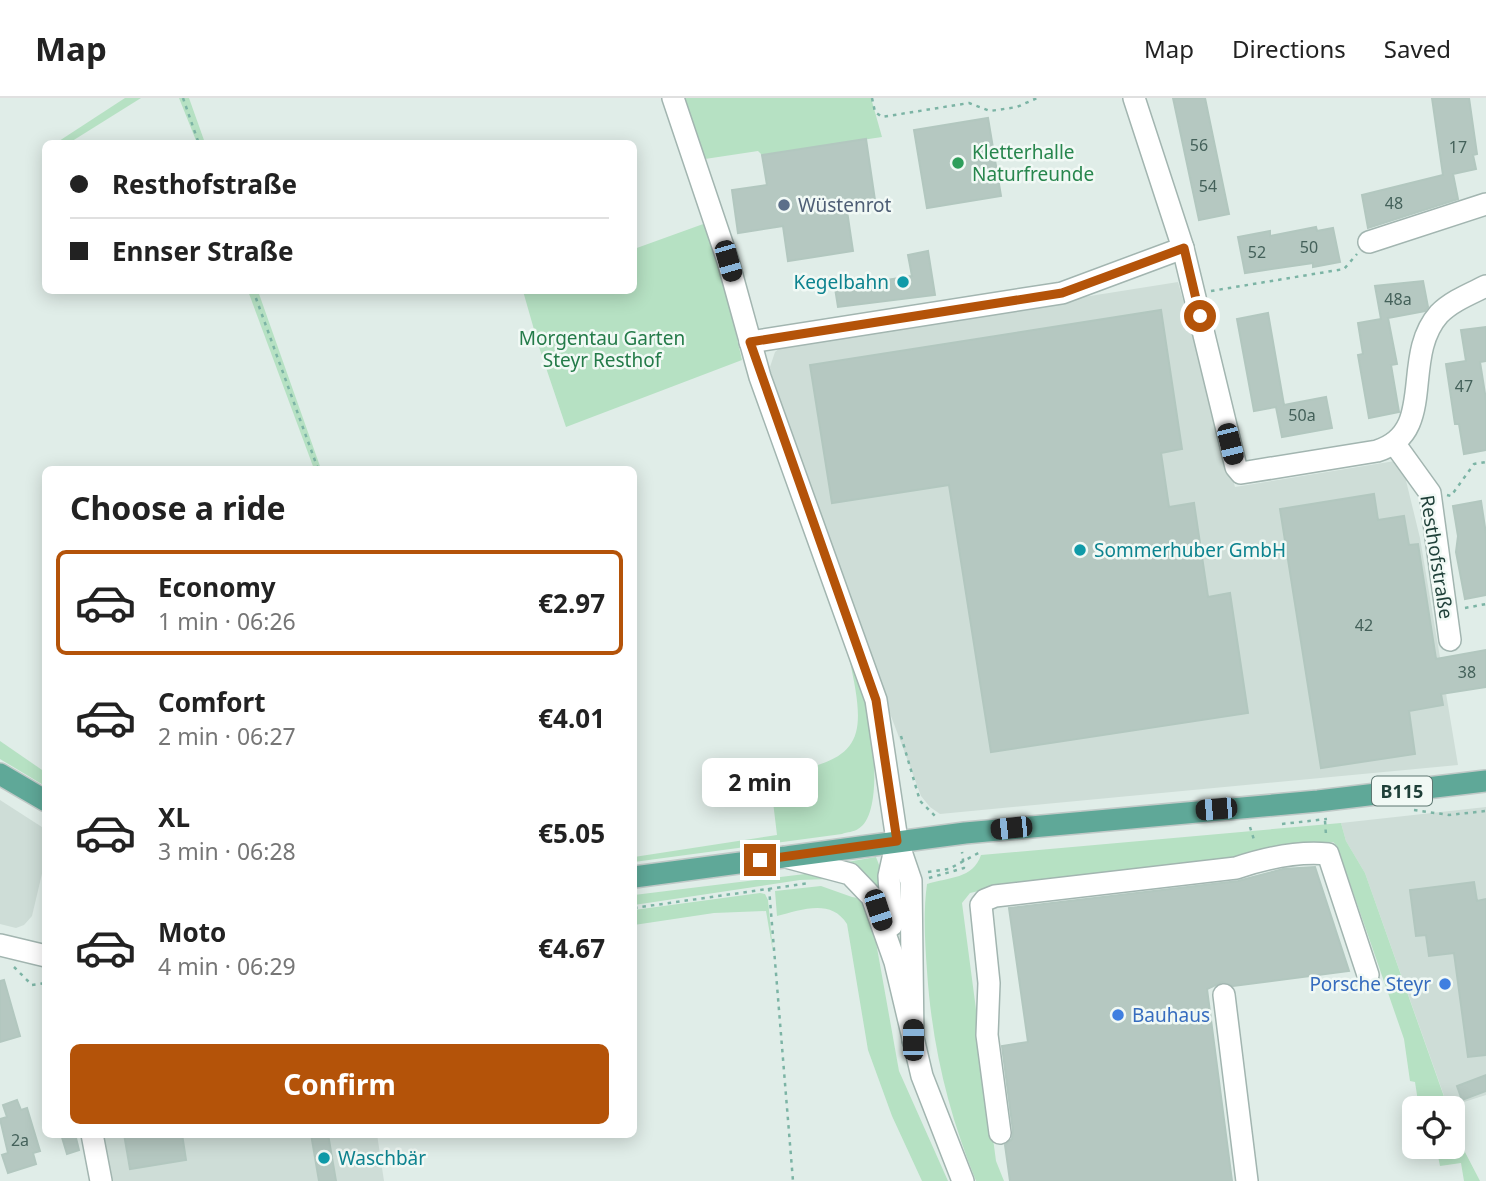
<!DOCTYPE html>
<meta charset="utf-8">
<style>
:root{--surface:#fff;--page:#f2f2f2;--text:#222;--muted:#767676;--line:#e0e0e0;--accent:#b45309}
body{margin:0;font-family:"Noto Sans",sans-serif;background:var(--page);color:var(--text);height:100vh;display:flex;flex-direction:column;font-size:26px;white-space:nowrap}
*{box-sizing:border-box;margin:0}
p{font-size:23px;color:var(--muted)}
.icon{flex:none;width:38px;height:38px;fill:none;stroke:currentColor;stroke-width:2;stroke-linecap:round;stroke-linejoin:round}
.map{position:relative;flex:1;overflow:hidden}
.side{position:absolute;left:42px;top:368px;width:595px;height:672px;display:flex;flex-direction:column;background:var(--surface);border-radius:10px;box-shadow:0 4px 18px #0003}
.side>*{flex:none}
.hud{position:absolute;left:42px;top:42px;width:595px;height:154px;border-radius:10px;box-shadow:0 4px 18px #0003;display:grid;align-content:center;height:154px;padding:0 28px;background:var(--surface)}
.tools{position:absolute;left:1402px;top:998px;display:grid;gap:14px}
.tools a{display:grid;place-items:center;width:63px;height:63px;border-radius:10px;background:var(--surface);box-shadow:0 4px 18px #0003;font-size:35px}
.end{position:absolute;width:32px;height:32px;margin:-16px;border:9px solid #b45309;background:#fff;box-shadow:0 0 0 4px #fff}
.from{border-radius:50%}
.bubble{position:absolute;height:49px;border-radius:10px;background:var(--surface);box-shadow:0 4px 18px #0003;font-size:23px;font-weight:700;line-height:49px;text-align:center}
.car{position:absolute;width:21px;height:42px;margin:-21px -10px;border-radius:9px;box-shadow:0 0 5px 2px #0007;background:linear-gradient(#222 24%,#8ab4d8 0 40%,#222 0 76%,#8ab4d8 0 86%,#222 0)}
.hud b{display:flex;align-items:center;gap:24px;height:66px;font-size:26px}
.hud b+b{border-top:2px solid var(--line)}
.hud i{width:18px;height:18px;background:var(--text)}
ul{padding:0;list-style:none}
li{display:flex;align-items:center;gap:21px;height:105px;margin:0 14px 10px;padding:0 14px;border:4px solid transparent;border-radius:10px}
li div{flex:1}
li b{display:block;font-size:26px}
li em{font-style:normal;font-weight:700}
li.selected{border-color:var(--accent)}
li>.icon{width:63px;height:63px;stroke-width:1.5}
h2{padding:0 28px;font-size:32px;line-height:84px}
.primary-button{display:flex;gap:14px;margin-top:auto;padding:14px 28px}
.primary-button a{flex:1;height:80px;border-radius:10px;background:var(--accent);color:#fff;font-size:28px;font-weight:700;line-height:80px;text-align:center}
header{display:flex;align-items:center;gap:42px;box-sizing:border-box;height:98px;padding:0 35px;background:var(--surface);border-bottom:2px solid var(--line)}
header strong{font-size:33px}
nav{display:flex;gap:38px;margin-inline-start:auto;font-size:24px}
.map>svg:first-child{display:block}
.built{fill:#ceddd7}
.green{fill:#b6e1c3}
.building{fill:#b5c8c1;stroke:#b2c7bf;stroke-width:2}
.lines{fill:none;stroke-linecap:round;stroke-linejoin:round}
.minor-casing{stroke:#a2b5b0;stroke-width:24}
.major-casing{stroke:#c0c9c7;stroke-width:24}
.path{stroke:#7cb4a5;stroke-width:2.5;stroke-dasharray:3.5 5;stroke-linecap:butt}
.minor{stroke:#fff;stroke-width:21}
.major{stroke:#5fa898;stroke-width:21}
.route{stroke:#b45309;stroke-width:9}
.leisure-dot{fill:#2e9e5b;stroke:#f1f9f5;stroke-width:2.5}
.service-dot{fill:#5c6f8a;stroke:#f1f9f5;stroke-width:2.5}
.culture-dot{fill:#0f9aa8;stroke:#f1f9f5;stroke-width:2.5}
.shop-dot{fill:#3f7fe0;stroke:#f1f9f5;stroke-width:2.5}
.labels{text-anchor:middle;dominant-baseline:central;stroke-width:5;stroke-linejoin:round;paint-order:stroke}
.number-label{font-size:16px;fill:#44615a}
.shield{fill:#f1f9f5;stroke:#5d7771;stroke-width:2}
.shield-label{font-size:18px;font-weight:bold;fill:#1e3f38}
.leisure-label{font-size:19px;fill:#27864d;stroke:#f1f9f5;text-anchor:start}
.service-label{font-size:19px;fill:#4e5e75;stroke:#f1f9f5;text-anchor:start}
.culture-label{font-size:19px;fill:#0d838f;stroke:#f1f9f5;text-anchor:start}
.park-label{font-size:19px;fill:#247b49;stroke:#f1f9f5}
.street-label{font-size:19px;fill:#1e3f38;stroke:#f1f9f5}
.shop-label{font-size:19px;fill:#366cbe;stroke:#f1f9f5;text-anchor:end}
</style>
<header>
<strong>Map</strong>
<nav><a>Map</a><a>Directions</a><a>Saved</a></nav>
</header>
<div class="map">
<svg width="1486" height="1083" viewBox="0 0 1486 1083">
<rect width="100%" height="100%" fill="#e0ede8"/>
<g class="built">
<polygon points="1178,184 1235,389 1401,362 1420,440 1458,667 940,716 930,709 921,698 821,431 773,287 770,269 775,254 783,247"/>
<polygon points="0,702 45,731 45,763 32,818 24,827 16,830 0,826"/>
<polygon points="1486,709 1486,997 1448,1009 1365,775 1346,743 1341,725"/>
<polygon points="103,1036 377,1036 384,1083 111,1083"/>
</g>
<g class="green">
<polygon points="125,0 141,0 69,45 56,45"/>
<polygon points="179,0 189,0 205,45 197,45"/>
<polygon points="685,0 871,0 882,39 762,57 758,53 705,61"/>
<polygon points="706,125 721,171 742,262 566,329 539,249 523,193 634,192 634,151"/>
<polygon points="248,193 258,193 321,371 314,371"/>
<path d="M849,560C855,574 861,587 865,601C872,627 885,716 858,731C854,734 847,734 842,736L634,764V759L777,737L770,679C858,661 870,650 849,560Z"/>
<polygon points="0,643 45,674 45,688 0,661"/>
<path d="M1341,725L1346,743L1365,775L1448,1010H1419L1415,984L1410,983L1404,941L1337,748L1333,744L1296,752L992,790L970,795L962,805L996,1063L1004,1083H976C948,1014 932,947 927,873C925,844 923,815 927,786C949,779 973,781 981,757Z"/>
<polygon points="876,759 881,772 883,796 847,764"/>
<polygon points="813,775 837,778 850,788 829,781 800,782 634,807 634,797"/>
<path d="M821,788L852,799L864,801L874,833L899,973L948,1083H922L892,1018L868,952L847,826C831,800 801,812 777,818L775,793Z"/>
<polygon points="760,795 765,796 768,802 773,854 766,813 714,815 634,827 634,812"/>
<polygon points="1453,1031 1480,1083 1464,1083 1461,1065 1440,1068 1436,1048 1452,1048"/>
</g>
<g class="building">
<polygon points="1173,0 1205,0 1229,116 1199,122"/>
<polygon points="1432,0 1469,0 1477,56 1473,57 1476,71 1453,76 1458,101 1368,130 1362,97 1443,77"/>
<polygon points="988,20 1001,98 927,110 914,32"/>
<polygon points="866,41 876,109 847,113 853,153 788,163 783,128 738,135 732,92 767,87 762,57"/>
<polygon points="1316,129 1317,133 1333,130 1340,164 1313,169 1313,165 1245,175 1238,139 1270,133 1270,138"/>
<polygon points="928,153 935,197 838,209 835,190 912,178 908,157"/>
<polygon points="1423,183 1428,209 1425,213 1388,220 1397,266 1391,267 1399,314 1369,320 1358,257 1363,256 1358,225 1381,221 1375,188"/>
<polygon points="1161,212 1182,351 1161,355 1169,409 1194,405 1208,499 1230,495 1248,615 991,654 949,387 832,405 810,267"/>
<polygon points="1268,215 1284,307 1326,299 1332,330 1282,339 1276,309 1254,313 1237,221"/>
<polygon points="1486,229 1486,263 1480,264 1486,302 1486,352 1464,356 1459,326 1455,326 1446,266 1466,263 1461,232"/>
<polygon points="1374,396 1378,422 1404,418 1409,447 1418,446 1436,561 1486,552 1486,589 1441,596 1443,607 1409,613 1415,656 1321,670 1280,411"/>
<polygon points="1481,403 1486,436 1486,497 1465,501 1456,454 1458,438 1453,408"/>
<polygon points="1315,769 1349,873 1233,888 1222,884 1207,891 1232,1083 1010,1083 1005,1047 1012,1041 1013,1033 1002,948 1028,944 1009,810 1238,783 1283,771"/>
<polygon points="1474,784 1477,803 1486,801 1486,957 1468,959 1454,855 1429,858 1426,837 1416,838 1410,792"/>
<polygon points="4,882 20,938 0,944 0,883"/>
<polygon points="1486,977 1486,993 1462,1002 1457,988"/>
<polygon points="17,1002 21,1012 27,1010 40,1053 33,1055 36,1066 8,1075 2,1057 8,1055 0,1021 7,1019 3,1007"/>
<polygon points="61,1036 75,1036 79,1052 67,1056"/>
<polygon points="124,1036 182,1036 186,1062 130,1071"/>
<polygon points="311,1036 328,1036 336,1083 319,1083"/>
</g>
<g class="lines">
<defs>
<g id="minor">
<polyline points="673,0 728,163 760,279 876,602 897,742 911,783 913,942"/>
<path d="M1134,0L1183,150L1236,369L1241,375L1377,353C1438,334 1400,260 1439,216C1452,203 1470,196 1486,188"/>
<polyline points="1369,144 1486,106"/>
<polyline points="750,244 1062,195 1183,150"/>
<polyline points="1394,345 1430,395 1450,542"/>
<polyline points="786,759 850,776 872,799 895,864 922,978 963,1083"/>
<polyline points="892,827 889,778 897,742"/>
<polyline points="0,847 46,858"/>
<polyline points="1224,897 1247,1083"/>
<path d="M1000,1035L987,937L989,885L981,807L985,802L995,798L1236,770C1263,761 1299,753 1328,756L1368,877"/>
<polyline points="92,1036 101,1083"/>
</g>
<g id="major">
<polyline points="0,676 46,703"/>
<polyline points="634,779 965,735 1318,703 1486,683"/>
</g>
</defs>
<use href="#minor" class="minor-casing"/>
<use href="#major" class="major-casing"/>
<g class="path">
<polyline points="183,0 199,46"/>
<polyline points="872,0 875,14 882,19 969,5 990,13 1017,9 1037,0"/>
<polyline points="253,192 318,371"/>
<polyline points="1211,193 1344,171 1357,156"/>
<polyline points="1447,397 1451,398 1474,366 1486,364"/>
<polyline points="1465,510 1486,506"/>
<polyline points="901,638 920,703 936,719"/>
<polyline points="1414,712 1449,717 1486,713"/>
<polyline points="1325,723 1326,737"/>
<polyline points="1282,726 1327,721"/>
<polyline points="1250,729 1255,745"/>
<polyline points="928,774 949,771 982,753"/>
<polyline points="929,780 964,770 962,754"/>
<polyline points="769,790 793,1083"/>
<polyline points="634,810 810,785"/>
<polyline points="14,869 32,887 46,885"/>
</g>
<use href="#minor" class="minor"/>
<use href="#major" class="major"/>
</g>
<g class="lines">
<polyline class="route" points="760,762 897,743 876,602 750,244 1062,195 1184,150 1200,218"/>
</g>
<circle class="leisure-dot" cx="958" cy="65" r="7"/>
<circle class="service-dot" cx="784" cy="107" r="7"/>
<g class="culture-dot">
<circle cx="903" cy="184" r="7"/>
<circle cx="1080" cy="452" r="7"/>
<circle cx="324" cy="1060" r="7"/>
</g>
<g class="shop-dot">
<circle cx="1445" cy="886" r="7"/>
<circle cx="1118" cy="917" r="7"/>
</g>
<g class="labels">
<g class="number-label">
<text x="1199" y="47">56</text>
<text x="1458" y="49">17</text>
<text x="1208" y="88">54</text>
<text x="1394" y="105">48</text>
<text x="1309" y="149">50</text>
<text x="1257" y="154">52</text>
<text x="1398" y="201">48a</text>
<text x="1464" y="288">47</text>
<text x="1302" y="317">50a</text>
<text x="1364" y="527">42</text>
<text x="1467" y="574">38</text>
<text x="20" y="1042">2a</text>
</g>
<rect class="shield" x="1372" y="678.5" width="60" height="29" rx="5"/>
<g class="shield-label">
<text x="1402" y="693">B115</text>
</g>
<g class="leisure-label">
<text x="972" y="54">Kletterhalle<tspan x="972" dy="22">Naturfreunde</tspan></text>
</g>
<g class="service-label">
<text x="798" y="107">Wüstenrot</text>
</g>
<g class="culture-label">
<text x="889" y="184" text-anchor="end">Kegelbahn</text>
<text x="1094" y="452">Sommerhuber GmbH</text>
<text x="338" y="1060">Waschbär</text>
</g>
<g class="park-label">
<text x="602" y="240">Morgentau Garten<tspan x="602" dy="22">Steyr Resthof</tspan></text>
</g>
<g class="street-label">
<text transform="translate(1437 459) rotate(81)">Resthofstraße</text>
</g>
<g class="shop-label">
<text x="1431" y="886">Porsche Steyr</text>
<text x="1132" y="917" text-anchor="start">Bauhaus</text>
</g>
</g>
</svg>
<div class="tools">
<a><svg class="icon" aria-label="locate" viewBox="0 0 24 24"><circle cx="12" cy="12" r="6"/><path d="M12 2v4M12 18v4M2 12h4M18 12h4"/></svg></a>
</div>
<i class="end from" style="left:1200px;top:218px"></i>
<i class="end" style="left:760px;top:762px"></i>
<div class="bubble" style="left:702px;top:660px;width:116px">2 min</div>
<i class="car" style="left:728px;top:163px;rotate:164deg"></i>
<i class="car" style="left:1230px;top:346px;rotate:166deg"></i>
<i class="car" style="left:1216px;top:711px;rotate:265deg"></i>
<i class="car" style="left:1011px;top:730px;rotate:264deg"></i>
<i class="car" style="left:878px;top:812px;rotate:162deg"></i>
<i class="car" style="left:913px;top:942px;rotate:0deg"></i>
<div class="hud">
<b><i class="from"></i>Resthofstraße</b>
<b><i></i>Ennser Straße</b>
</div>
<section class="side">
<h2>Choose a ride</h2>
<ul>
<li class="selected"><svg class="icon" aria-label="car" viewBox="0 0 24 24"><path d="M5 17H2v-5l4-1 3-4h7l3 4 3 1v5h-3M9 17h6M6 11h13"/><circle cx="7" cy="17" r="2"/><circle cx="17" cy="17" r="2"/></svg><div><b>Economy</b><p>1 min · 06:26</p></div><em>€2.97</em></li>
<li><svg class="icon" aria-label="car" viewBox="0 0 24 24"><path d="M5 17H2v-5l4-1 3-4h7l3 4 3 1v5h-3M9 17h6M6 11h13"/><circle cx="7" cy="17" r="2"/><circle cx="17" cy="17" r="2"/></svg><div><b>Comfort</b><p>2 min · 06:27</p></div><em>€4.01</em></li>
<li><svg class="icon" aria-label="car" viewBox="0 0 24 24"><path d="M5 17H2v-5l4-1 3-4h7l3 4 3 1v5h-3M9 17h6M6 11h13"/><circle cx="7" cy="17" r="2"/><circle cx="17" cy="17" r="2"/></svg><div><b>XL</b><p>3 min · 06:28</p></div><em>€5.05</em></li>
<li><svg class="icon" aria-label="car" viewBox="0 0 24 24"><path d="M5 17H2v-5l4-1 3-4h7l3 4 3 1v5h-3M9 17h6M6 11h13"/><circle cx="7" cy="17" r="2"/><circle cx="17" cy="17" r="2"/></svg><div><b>Moto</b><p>4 min · 06:29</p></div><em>€4.67</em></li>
</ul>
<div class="primary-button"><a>Confirm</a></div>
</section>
</div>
